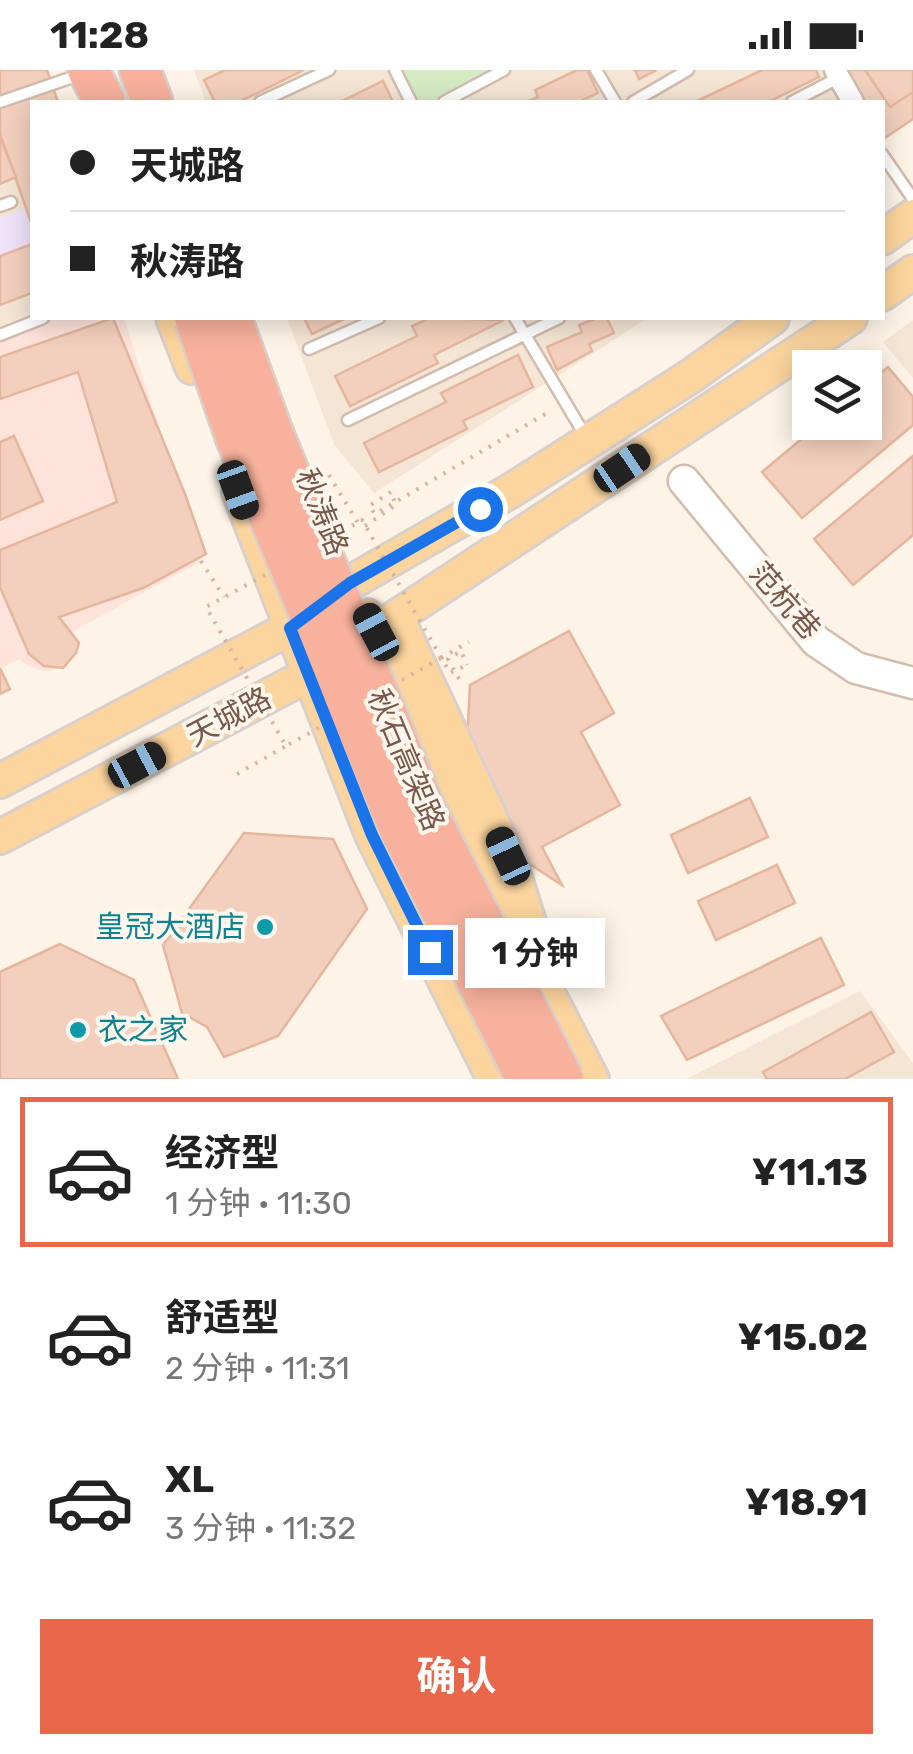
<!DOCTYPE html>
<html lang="zh">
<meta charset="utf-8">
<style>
:root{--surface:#fff;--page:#f6f6f6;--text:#222;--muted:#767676;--line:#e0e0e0;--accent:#e8674a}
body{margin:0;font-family:Rubik,"Noto Sans SC",sans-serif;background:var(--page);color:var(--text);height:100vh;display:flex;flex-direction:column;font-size:38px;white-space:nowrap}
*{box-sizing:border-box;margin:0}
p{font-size:32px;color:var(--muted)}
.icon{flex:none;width:55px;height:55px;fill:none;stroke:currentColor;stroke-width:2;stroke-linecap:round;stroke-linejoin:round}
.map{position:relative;height:1009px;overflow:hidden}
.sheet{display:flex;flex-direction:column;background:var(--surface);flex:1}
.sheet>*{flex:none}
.guide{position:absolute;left:30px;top:30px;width:855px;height:220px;border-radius:0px;box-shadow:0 5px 25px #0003;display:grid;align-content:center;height:220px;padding:0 40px;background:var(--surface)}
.buttons{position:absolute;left:792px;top:280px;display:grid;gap:20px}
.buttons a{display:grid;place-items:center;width:90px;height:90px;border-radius:0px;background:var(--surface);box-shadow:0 5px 25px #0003;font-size:50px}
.end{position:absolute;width:45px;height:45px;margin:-22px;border:12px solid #1a73e8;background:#fff;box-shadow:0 0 0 5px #fff}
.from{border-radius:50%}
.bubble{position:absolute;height:70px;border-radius:0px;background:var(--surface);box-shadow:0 5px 25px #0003;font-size:32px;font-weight:700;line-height:70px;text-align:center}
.car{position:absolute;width:30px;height:60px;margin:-30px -15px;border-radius:12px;box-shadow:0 0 8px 2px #0007;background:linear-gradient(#222 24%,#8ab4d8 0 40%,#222 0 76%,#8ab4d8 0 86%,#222 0)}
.guide b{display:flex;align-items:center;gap:35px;height:95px;font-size:38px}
.guide b+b{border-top:2px solid var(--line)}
.guide i{width:25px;height:25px;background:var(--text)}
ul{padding:18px 0 0;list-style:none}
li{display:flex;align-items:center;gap:30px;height:150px;margin:0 20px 15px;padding:0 20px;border:5px solid transparent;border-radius:0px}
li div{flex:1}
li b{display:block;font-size:38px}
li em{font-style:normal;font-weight:700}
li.selected{border-color:var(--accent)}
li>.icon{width:90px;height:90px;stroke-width:1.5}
.button{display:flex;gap:20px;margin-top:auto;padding:20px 40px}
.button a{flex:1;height:115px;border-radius:0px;background:var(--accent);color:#fff;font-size:40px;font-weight:700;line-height:115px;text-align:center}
.status{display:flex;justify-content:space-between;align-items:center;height:70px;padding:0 50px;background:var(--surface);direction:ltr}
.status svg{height:28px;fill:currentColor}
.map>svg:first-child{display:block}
.residential{fill:#f4e5d4}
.commercial{fill:#fde3da}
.education{fill:#f0e3f9}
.green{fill:#d5ebc4}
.building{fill:#f3d0bd;stroke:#e5b69d;stroke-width:2.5}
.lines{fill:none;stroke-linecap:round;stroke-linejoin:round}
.lane-casing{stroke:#d1bcae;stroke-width:15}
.street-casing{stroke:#d1bcae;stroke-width:25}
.secondary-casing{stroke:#d4bcac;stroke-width:35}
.primary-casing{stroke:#d9d0cc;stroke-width:38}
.highway-casing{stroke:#d9d0cc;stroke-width:45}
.path{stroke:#d8b4a0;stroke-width:4;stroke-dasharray:2.5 8;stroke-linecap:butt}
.lane{stroke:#fff;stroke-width:10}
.street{stroke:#fff;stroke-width:20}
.secondary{stroke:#fff;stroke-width:30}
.primary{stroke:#fcd59e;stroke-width:32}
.highway{stroke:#f7b19c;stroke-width:40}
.highway-bridge-casing{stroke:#d9d0cc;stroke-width:45;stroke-linecap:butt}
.path-bridge{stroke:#d8b4a0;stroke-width:4;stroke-dasharray:2.5 8;stroke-linecap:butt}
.highway-bridge{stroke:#f7b19c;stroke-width:40}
.route{stroke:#1a73e8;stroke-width:12}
.culture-dot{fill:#0f9aa8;stroke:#fff7ed;stroke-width:4}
.labels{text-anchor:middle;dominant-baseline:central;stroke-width:8;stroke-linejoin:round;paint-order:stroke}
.street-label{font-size:30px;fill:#77584a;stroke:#fff7ed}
.culture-label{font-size:30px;fill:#0d838f;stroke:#fff7ed;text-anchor:end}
</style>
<div class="status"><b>11:28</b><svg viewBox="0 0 49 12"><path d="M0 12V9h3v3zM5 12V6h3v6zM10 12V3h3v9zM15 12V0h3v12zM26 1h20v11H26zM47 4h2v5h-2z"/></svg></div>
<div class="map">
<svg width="913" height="1009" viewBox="0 0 913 1009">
<rect width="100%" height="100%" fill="#fdf3e6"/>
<g class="residential">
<polygon points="0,0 25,0 36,32 32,32 32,248 0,265"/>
<polygon points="194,0 836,0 854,32 206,32"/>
<polygon points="287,248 648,248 374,423 334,374"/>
<polygon points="913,250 913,308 883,272"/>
<polygon points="860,921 913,993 913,1009 686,1009"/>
</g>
<polygon class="commercial" points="53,248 124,248 201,491 72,562 70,585 50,602 30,597 19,589 0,599 0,328 10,322 0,282 0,266"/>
<polygon class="education" points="26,138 32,155 32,174 0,186 0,148"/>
<polygon class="green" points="394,0 504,0 444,32 411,32"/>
<g class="building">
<polygon points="0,0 47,0 58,32 32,32 32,155 0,64"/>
<polygon points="225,0 304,0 239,32 215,32 204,10"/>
<polygon points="577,0 587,0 598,23 579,32 526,32 538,27 535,20"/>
<polygon points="635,0 657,0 639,9"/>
<polygon points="762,0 816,0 819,7 768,32 695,32"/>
<polygon points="836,0 913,0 913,49 882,70 882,32 854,32"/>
<polygon points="865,0 913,0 913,22 890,37"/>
<polygon points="383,11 393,32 340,32"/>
<polygon points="0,67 16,107 0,114"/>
<polygon points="32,174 32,223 0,235 0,186"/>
<polygon points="113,248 185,424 206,484 143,518 59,547 79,573 76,583 63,598 44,596 29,584 0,517 0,480 117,432 78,302 0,329 0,287"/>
<polygon points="304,248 346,248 312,264"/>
<polygon points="430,248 504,250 434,285 438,293 350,336 335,306 417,266 412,256"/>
<polygon points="597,248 607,248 614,263 589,274 592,281 557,300 547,277 582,262 579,255"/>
<polygon points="518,285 533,317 463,351 467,359 379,402 364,373 446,332 441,323"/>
<polygon points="888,297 913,327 913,355 802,448 762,402 822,352 865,352 865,316"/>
<polygon points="14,366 43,431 0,450 0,372"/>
<polygon points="913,386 913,465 853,515 814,469"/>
<polygon points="569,561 614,643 581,662 620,735 542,777 562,815 528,793 467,672 470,615"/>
<polygon points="0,598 10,619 0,624"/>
<polygon points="750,728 768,767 688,803 671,765"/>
<polygon points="244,763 333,769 367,839 278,966 224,987 207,957 182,943 163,875"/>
<polygon points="777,795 795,833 716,870 698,831"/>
<polygon points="821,868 844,915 687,990 661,946"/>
<polygon points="60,874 134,910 178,1009 0,1009 0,902"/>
<polygon points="871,942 894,982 845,1009 767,1009 763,1002"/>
</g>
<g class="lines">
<defs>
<g id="lane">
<polyline points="395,0 411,32"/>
<polyline points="596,0 615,32"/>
<polyline points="0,32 79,5"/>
<polyline points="260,32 329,0"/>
<polyline points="444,32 504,0"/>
<polyline points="633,32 688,0"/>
<polyline points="792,32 838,8"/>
<polyline points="882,84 913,129"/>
<polyline points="0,136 11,132"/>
<polyline points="515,248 586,367"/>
<polyline points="0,265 43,248"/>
<polyline points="309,279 379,248"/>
<polyline points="348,350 559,248"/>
</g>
<polyline id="street" points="835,0 853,32"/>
<polyline id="secondary" points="684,411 816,571 856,598 913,613"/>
<g id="primary">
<polyline points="882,168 913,146"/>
<polyline points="882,224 913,202"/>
<polyline points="173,248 192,297"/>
<polyline points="239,422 372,765 494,1009"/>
<polyline points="367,546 446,725 592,1009"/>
<polyline points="397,548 508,786 530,855"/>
<polyline points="0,711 290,558 350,513 512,420 691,306 772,248"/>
<polyline points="0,767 308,605 850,248"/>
</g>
<g id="highway">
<polyline points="88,0 105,32"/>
<polyline points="140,0 152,32"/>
</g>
</defs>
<use href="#lane" class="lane-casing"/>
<use href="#street" class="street-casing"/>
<use href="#secondary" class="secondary-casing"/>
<use href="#primary" class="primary-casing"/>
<use href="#highway" class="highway-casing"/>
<g class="path">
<polyline points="329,405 358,453"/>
<polyline points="391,422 369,436 375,444 552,340"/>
<polyline points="201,491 224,527"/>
<polyline points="441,588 469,572"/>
<polyline points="459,609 448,589 461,581 467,595"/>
<polyline points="237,704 286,676"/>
</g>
<use href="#lane" class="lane"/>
<use href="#street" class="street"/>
<use href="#secondary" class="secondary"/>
<use href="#primary" class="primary"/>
<use href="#highway" class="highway"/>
<defs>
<g id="highway-bridge">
<polyline points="195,248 236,367 399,757 527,1009"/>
<polyline points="231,248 271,359 423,735 563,1009"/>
</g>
</defs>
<use href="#highway-bridge" class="highway-bridge-casing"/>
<g class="path-bridge">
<polyline points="365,456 396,435 391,422"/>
<polyline points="343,461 362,450 450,603 467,595"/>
<polyline points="265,505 206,537 286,676 324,655"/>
<polyline points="402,610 441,588"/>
</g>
<use href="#highway-bridge" class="highway-bridge"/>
</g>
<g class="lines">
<polyline class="route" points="430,882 372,765 290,558 350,513 480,439"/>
</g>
<g class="culture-dot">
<circle cx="265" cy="857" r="10"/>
<circle cx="78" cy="960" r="10"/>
</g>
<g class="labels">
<g class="street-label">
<text transform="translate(322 442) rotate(68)">秋涛路</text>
<text transform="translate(785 531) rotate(49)">范杭巷</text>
<text transform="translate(229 647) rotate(-28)">天城路</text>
<text transform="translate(406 690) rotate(67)">秋石高架路</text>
</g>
<g class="culture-label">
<text x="245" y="857">皇冠大酒店</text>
<text x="98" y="960" text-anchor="start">衣之家</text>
</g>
</g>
</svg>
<div class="buttons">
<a><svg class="icon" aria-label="layers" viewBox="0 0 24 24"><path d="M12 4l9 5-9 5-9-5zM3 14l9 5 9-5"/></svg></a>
</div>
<i class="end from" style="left:480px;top:439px"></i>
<i class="end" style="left:430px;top:882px"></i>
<div class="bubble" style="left:465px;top:848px;width:140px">1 分钟</div>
<i class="car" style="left:622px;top:398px;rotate:56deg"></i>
<i class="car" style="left:238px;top:420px;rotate:160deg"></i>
<i class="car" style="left:376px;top:562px;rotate:332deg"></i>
<i class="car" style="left:137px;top:695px;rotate:62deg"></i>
<i class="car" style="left:508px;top:786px;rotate:335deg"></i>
<div class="guide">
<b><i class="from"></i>天城路</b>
<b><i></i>秋涛路</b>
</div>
</div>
<section class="sheet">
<ul>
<li class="selected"><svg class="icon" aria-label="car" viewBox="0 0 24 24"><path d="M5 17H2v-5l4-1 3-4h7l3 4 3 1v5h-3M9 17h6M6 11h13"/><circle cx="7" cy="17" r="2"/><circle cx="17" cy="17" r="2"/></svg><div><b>经济型</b><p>1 分钟 · 11:30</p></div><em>¥11.13</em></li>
<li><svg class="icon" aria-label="car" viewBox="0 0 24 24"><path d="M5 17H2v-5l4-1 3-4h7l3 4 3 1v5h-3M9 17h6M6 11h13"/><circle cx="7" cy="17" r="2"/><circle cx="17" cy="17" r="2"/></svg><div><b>舒适型</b><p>2 分钟 · 11:31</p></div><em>¥15.02</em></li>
<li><svg class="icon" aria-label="car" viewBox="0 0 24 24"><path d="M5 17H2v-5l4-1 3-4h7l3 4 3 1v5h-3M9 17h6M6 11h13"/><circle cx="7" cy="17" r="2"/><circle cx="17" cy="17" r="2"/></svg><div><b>XL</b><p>3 分钟 · 11:32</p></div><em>¥18.91</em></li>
</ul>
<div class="button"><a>确认</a></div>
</section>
